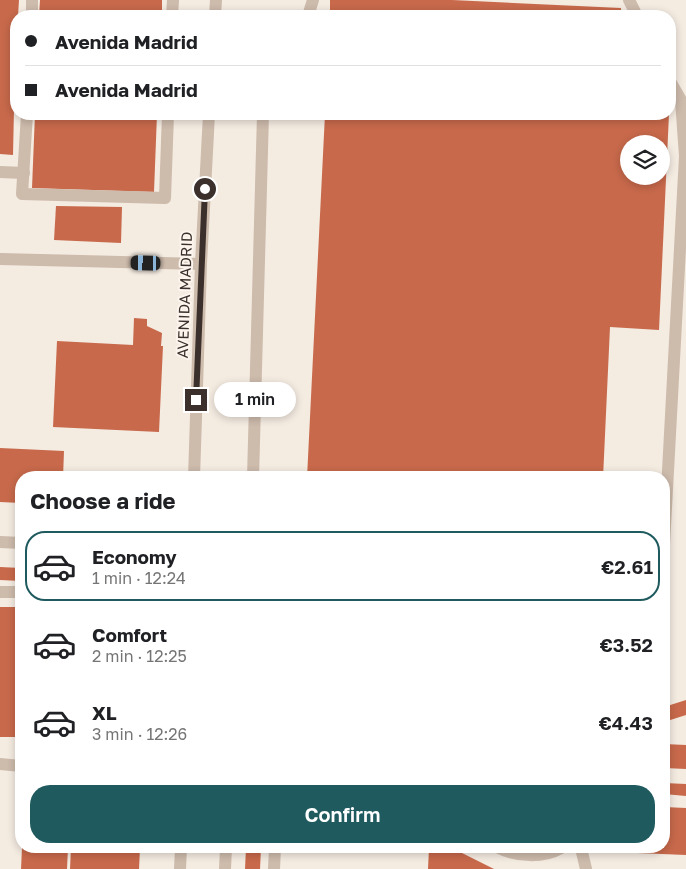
<!DOCTYPE html>
<meta charset="utf-8">
<style>
:root{--surface:#fff;--page:#f6f6f6;--text:#202124;--muted:#757577;--line:#e0e0e0;--accent:#1f5a5e}
body{margin:0;font-family:"Golos Text",sans-serif;background:var(--page);color:var(--text);height:100vh;display:flex;flex-direction:column;font-size:19px;white-space:nowrap}
*{box-sizing:border-box;margin:0}
p{font-size:16px;color:var(--muted)}
.icon{flex:none;width:28px;height:28px;fill:none;stroke:currentColor;stroke-width:2;stroke-linecap:round;stroke-linejoin:round}
.map{position:relative;flex:1;overflow:hidden}
.sheet{position:absolute;left:15px;top:471px;width:655px;height:382px;display:flex;flex-direction:column;background:var(--surface);border-radius:20px;box-shadow:0 2px 8px #0003}
.sheet>*{flex:none}
.banner{position:absolute;left:10px;top:10px;width:666px;height:110px;border-radius:20px;box-shadow:0 2px 8px #0003;display:grid;align-content:center;height:110px;padding:0 15px;background:var(--surface)}
.fabs{position:absolute;left:620px;top:135px;display:grid;gap:10px}
.fabs a{display:grid;place-items:center;width:50px;height:50px;border-radius:50%;background:var(--surface);box-shadow:0 2px 8px #0003;font-size:25px}
.end{position:absolute;width:22px;height:22px;margin:-11px;border:6px solid #3b302b;background:#fff;box-shadow:0 0 0 2px #fff}
.from{border-radius:50%}
.bubble{position:absolute;height:35px;border-radius:18px;background:var(--surface);box-shadow:0 2px 8px #0003;font-size:16px;font-weight:600;line-height:35px;text-align:center}
.car{position:absolute;width:15px;height:30px;margin:-15px -8px;border-radius:6px;box-shadow:0 0 4px 1px #0007;background:linear-gradient(#222 24%,#8ab4d8 0 40%,#222 0 76%,#8ab4d8 0 86%,#222 0)}
.banner b{display:flex;align-items:center;gap:18px;height:48px;font-size:19px}
.banner b+b{border-top:1px solid var(--line)}
.banner i{width:12px;height:12px;background:var(--text)}
ul{padding:0;list-style:none}
li{display:flex;align-items:center;gap:15px;height:70px;margin:0 10px 8px;padding:0 5px;border:2px solid transparent;border-radius:20px}
li div{flex:1}
li b{display:block;font-size:19px}
li em{font-style:normal;font-weight:600}
li.current{border-color:var(--accent)}
li>.icon{width:45px;height:45px;stroke-width:1.5}
h2{padding:0 15px;font-size:22px;line-height:60px}
.button{display:flex;gap:10px;margin-top:auto;padding:10px 15px}
.button a{flex:1;height:58px;border-radius:20px;background:var(--accent);color:#fff;font-size:20px;font-weight:600;line-height:58px;text-align:center}
.map>svg:first-child{display:block}
.building{fill:#c8694b;fill-rule:evenodd}
.lines{fill:none;stroke-linecap:round;stroke-linejoin:round}
.minor{stroke:#cdbbac;stroke-width:12}
.route{stroke:#3b302b;stroke-width:6}
.labels{text-anchor:middle;dominant-baseline:central;stroke-width:4;stroke-linejoin:round;paint-order:stroke}
.street-label{font-size:15px;fill:#3b302b;stroke:#fbf5ee}
</style>
<div class="map">
<svg width="686" height="869" viewBox="0 0 686 869">
<rect width="100%" height="100%" fill="#f4ebe1"/>
<g class="building">
<polygon points="0,0 19,0 18,16 16,16 13,155 0,154"/>
<polygon points="40,0 162,0 162,16 39,16"/>
<polygon points="330,0 452,0 621,8 621,16 330,16"/>
<polygon points="35,114 157,114 154,192 32,188"/>
<path d="M325,114H669L659,330L610,327L603,478H307ZM629,144H661V176H629Z"/>
<polygon points="56,206 122,207 121,243 54,240"/>
<polygon points="134,318 147,319 147,326 162,333 161,346 163,346 159,432 53,427 57,341 133,345"/>
<polygon points="0,448 64,451 63,478 21,478 21,503 0,502"/>
<polygon points="0,567 21,568 21,581 0,580"/>
<rect x="0" y="607" width="21" height="130"/>
<polygon points="686,700 686,715 664,722 664,707"/>
<polygon points="664,744 686,745 686,769 664,768"/>
<polygon points="664,783 686,784 686,796 664,794"/>
<polygon points="664,807 686,808 686,855 613,852 613,848 664,848"/>
<polygon points="22,848 68,848 67,869 21,869"/>
<polygon points="71,848 140,848 139,869 70,869"/>
<polygon points="246,848 261,848 260,869 245,869"/>
<polygon points="429,848 461,849 460,852 494,869 428,869"/>
</g>
<g class="lines">
<g class="minor">
<polyline points="629,0 637,16"/>
<polyline points="32,16 32,0"/>
<polyline points="172,16 173,0"/>
<polyline points="215,16 216,0"/>
<polyline points="308,16 313,0"/>
<polyline points="27,114 22,194 165,198 168,114"/>
<polyline points="0,172 24,173"/>
<polyline points="0,259 201,264"/>
<polyline points="194,478 201,264 209,114"/>
<polyline points="253,478 263,114"/>
<polyline points="0,542 21,543"/>
<polyline points="664,545 685,156 681,100 670,81"/>
<polyline points="0,592 21,592"/>
<polyline points="0,764 21,766"/>
<path d="M499,848C516,857 544,858 561,848"/>
<polyline points="581,848 586,869"/>
<polyline points="180,869 181,848"/>
<polyline points="225,869 226,848"/>
<polyline points="274,869 275,848"/>
</g>
</g>
<g class="lines">
<polyline class="route" points="196,400 205,189"/>
</g>
<g class="labels">
<g class="street-label">
<text transform="translate(184 295) rotate(-88)">AVENIDA MADRID</text>
</g>
</g>
</svg>
<div class="fabs">
<a><svg class="icon" aria-label="layers" viewBox="0 0 24 24"><path d="M12 4l9 5-9 5-9-5zM3 14l9 5 9-5"/></svg></a>
</div>
<i class="end from" style="left:205px;top:189px"></i>
<i class="end" style="left:196px;top:400px"></i>
<div class="bubble" style="left:214px;top:382px;width:82px">1 min</div>
<i class="car" style="left:146px;top:263px;rotate:271deg"></i>
<div class="banner">
<b><i class="from"></i>Avenida Madrid</b>
<b><i></i>Avenida Madrid</b>
</div>
<section class="sheet">
<h2>Choose a ride</h2>
<ul>
<li class="current"><svg class="icon" aria-label="car" viewBox="0 0 24 24"><path d="M5 17H2v-5l4-1 3-4h7l3 4 3 1v5h-3M9 17h6M6 11h13"/><circle cx="7" cy="17" r="2"/><circle cx="17" cy="17" r="2"/></svg><div><b>Economy</b><p>1 min · 12:24</p></div><em>€2.61</em></li>
<li><svg class="icon" aria-label="car" viewBox="0 0 24 24"><path d="M5 17H2v-5l4-1 3-4h7l3 4 3 1v5h-3M9 17h6M6 11h13"/><circle cx="7" cy="17" r="2"/><circle cx="17" cy="17" r="2"/></svg><div><b>Comfort</b><p>2 min · 12:25</p></div><em>€3.52</em></li>
<li><svg class="icon" aria-label="car" viewBox="0 0 24 24"><path d="M5 17H2v-5l4-1 3-4h7l3 4 3 1v5h-3M9 17h6M6 11h13"/><circle cx="7" cy="17" r="2"/><circle cx="17" cy="17" r="2"/></svg><div><b>XL</b><p>3 min · 12:26</p></div><em>€4.43</em></li>
</ul>
<div class="button"><a>Confirm</a></div>
</section>
</div>
